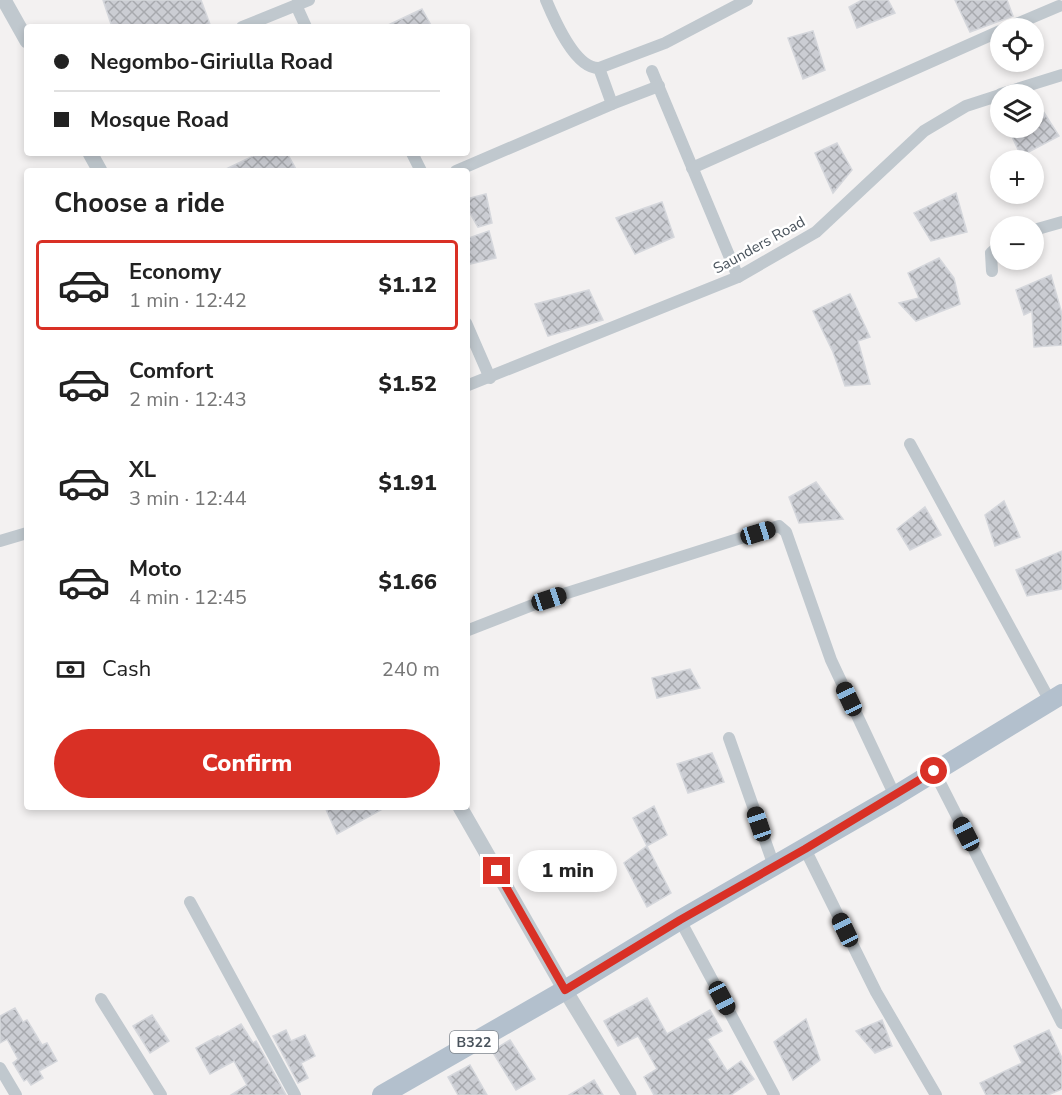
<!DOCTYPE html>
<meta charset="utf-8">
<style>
:root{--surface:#fff;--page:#f6f6f6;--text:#222;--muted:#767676;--line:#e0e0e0;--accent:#d93025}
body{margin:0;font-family:"Nunito Sans",sans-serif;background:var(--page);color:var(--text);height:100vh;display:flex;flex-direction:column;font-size:22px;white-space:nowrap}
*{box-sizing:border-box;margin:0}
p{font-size:20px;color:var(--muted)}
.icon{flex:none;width:33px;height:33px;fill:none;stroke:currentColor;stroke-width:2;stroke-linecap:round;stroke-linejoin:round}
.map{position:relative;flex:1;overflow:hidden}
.side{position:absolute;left:24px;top:168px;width:446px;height:642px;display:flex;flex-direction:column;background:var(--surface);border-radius:6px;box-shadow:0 3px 9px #0003}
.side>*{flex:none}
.guide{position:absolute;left:24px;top:24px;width:446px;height:132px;border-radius:6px;box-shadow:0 3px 9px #0003;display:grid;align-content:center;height:132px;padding:0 30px;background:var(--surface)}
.controls{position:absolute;left:990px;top:18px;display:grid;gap:12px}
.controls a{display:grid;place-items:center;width:54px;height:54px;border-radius:50%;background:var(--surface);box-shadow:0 3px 9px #0003;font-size:30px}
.end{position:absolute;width:27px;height:27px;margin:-14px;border:8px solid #d93025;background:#fff;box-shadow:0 0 0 3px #fff}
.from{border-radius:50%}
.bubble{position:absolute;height:42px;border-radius:21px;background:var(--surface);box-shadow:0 3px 9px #0003;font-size:20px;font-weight:800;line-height:42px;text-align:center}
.car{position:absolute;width:18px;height:36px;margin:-18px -9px;border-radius:8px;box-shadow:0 0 4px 2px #0007;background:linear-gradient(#222 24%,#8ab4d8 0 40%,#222 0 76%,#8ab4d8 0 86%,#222 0)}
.guide b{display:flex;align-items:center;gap:21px;height:57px;font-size:22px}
.guide b+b{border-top:2px solid var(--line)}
.guide i{width:15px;height:15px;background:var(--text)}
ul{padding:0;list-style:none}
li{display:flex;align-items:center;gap:18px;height:90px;margin:0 12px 9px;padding:0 18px;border:3px solid transparent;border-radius:6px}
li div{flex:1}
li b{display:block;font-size:22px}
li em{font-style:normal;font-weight:800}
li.active{border-color:var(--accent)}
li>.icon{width:54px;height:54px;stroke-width:1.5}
h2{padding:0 30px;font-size:27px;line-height:72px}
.pay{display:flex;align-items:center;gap:15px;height:66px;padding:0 30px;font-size:22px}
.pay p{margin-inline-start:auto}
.primary-button{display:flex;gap:12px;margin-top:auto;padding:12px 30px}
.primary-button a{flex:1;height:69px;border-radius:36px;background:var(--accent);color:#fff;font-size:24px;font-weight:800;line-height:69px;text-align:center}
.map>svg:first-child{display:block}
.building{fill:url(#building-cross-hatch);stroke:#d5d7dc;stroke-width:1.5}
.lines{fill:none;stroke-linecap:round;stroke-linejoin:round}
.minor{stroke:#c0c8ce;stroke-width:12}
.tertiary{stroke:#c0c8ce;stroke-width:15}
.primary{stroke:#b3c0cd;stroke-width:20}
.route{stroke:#d93025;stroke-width:8}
.labels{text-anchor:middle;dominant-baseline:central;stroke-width:5;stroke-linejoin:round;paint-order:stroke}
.shield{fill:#fff;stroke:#80878e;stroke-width:1.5}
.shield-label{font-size:14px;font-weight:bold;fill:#4a545d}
.street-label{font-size:15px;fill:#4a545d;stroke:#fff}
</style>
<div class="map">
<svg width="1062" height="1095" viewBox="0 0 1062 1095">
<defs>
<pattern id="building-cross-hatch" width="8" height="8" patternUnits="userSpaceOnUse" patternTransform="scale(1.5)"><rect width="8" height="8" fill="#cbcdd3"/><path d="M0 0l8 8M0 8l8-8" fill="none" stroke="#a7a9ae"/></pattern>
</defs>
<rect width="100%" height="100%" fill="#f3f1f1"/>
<g class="building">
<polygon points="103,0 201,0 211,27 112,27"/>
<polygon points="862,0 888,0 895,13 857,28 849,7"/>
<polygon points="955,0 1007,0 1013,16 970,32"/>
<polygon points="422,9 432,27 384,27"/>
<polygon points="813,31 825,70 803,79 788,38"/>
<polygon points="1034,97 1059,136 1021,156 1008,128 1034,128"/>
<polygon points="837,143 852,170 833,193 815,153"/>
<polygon points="259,153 287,153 297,171 222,171"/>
<polygon points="956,193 967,232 931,241 914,213"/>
<polygon points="486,194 492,223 478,227 466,206 466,199"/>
<polygon points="662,202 674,237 635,254 616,218"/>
<polygon points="489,231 496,258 466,265 466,239"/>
<polygon points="939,258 954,278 960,304 916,321 899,303 919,298 908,273"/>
<polygon points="1051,275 1062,314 1062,345 1034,347 1032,311 1024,315 1016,290"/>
<polygon points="589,290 603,320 548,336 535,304"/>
<polygon points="850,294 870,337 858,341 870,384 845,386 833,352 813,311"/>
<polygon points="816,482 843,519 799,523 789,497"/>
<polygon points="1004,501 1020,537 995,546 985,515"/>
<polygon points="925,507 941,535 910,550 897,529"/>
<polygon points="1062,551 1062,589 1027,596 1016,570"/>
<polygon points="690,669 700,688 657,698 652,678"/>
<polygon points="712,753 724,782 688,793 677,764"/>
<polygon points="654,806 667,835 647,846 633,818"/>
<polygon points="325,807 386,807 337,834"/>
<polygon points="647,846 671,893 647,907 624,863"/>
<polygon points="647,998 667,1034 710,1010 722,1031 707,1039 727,1071 741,1061 754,1079 731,1095 654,1095 644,1077 657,1069 638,1036 618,1046 604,1021"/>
<polygon points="15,1008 23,1022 27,1020 42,1045 47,1043 57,1061 39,1071 43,1078 31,1085 27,1079 24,1081 13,1063 18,1059 7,1039 0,1043 0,1016"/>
<polygon points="152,1015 169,1041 150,1053 133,1026"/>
<polygon points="806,1019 820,1060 793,1080 774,1042"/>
<polygon points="882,1020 892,1046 875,1053 856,1031"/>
<polygon points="241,1024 253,1043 256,1041 286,1095 231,1095 247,1085 234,1061 210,1074 196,1048 218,1036 219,1037"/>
<polygon points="286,1030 291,1041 305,1035 315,1056 301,1063 308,1078 298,1083 273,1036"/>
<polygon points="1049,1030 1062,1058 1062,1089 1048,1095 986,1095 980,1083 1022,1063 1014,1046"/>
<polygon points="510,1040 535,1079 516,1090 492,1051"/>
<polygon points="470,1065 487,1095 458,1095 448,1077"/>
<polygon points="594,1080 603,1095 569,1095"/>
</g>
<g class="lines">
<g class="minor">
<path d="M546,0C554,19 575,69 599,68L665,43L747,0"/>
<polyline points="296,5 306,27"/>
<polyline points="242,27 309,0"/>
<polyline points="1007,28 1059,6"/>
<polyline points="652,71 738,277"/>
<polyline points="1001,94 1062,75"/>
<polyline points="612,104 659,86"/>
<polyline points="412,153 421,171"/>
<polyline points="692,168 1000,31"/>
<polyline points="456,171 612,104 599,68"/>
<polyline points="1034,230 1062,222"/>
<polyline points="992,271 991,253 1000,245"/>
<polyline points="466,323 490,378"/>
<polyline points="466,386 738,277 816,232 924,131 966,106 1000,95"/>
<polyline points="910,444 1050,701"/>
<polyline points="0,541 27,533"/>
<polyline points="466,631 548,599 779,526 786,532 831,660 895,796"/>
<polyline points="729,738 774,866"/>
<polyline points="934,771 1062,1023"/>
<polyline points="805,849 876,992 936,1095"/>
<polyline points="190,902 295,1095"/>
<polyline points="680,920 774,1095"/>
<polyline points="101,999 161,1095"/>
<polyline points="0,1068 16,1095"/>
</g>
<g class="tertiary">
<polyline points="4,0 27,41"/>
<polyline points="90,153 100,171"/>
<polyline points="460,807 565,990 629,1095"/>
</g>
<polyline class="primary" points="382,1095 565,990 680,920 895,796 1062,694"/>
</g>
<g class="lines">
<polyline class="route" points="497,871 565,990 680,920 805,849 934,771"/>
</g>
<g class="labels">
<rect class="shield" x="450" y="1031" width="48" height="22" rx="4.5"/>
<g class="shield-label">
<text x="474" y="1042">B322</text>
</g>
<g class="street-label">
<text transform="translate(759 245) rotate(-29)">Saunders Road</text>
</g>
</g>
</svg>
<div class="controls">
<a><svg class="icon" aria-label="locate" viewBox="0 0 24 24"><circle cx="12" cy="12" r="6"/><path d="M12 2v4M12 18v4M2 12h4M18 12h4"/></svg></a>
<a><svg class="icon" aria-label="layers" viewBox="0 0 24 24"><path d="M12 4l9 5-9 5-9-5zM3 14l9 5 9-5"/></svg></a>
<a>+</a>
<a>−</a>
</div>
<i class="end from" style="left:934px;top:771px"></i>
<i class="end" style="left:497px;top:871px"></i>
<div class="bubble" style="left:518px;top:850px;width:99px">1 min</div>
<i class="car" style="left:758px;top:533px;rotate:73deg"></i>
<i class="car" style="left:549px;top:599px;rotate:72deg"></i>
<i class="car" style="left:849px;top:699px;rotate:335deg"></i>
<i class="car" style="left:759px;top:824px;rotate:341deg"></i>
<i class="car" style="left:966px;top:834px;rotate:333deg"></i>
<i class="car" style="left:845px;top:930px;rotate:334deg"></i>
<i class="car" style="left:722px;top:998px;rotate:152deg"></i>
<div class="guide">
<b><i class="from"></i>Negombo-Giriulla Road</b>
<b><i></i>Mosque Road</b>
</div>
<section class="side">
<h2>Choose a ride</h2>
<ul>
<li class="active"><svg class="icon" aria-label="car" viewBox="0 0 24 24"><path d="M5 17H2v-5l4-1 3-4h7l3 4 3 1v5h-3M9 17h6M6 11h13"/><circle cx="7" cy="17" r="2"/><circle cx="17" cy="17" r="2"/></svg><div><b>Economy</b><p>1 min · 12:42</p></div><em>$1.12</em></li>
<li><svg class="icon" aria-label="car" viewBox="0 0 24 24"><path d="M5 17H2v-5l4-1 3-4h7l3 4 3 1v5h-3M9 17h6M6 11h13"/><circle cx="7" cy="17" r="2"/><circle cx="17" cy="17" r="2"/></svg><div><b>Comfort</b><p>2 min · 12:43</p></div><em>$1.52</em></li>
<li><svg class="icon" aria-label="car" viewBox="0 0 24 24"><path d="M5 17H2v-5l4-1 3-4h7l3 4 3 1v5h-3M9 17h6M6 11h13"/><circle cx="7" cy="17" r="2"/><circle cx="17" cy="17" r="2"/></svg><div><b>XL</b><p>3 min · 12:44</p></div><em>$1.91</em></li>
<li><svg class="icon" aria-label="car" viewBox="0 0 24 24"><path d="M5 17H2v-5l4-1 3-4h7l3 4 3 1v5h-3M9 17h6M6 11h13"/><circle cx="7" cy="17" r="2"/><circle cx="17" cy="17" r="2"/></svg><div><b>Moto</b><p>4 min · 12:45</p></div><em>$1.66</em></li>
</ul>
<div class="pay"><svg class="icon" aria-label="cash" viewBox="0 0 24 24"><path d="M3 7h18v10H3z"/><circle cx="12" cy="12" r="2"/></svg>Cash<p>240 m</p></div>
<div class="primary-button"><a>Confirm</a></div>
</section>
</div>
